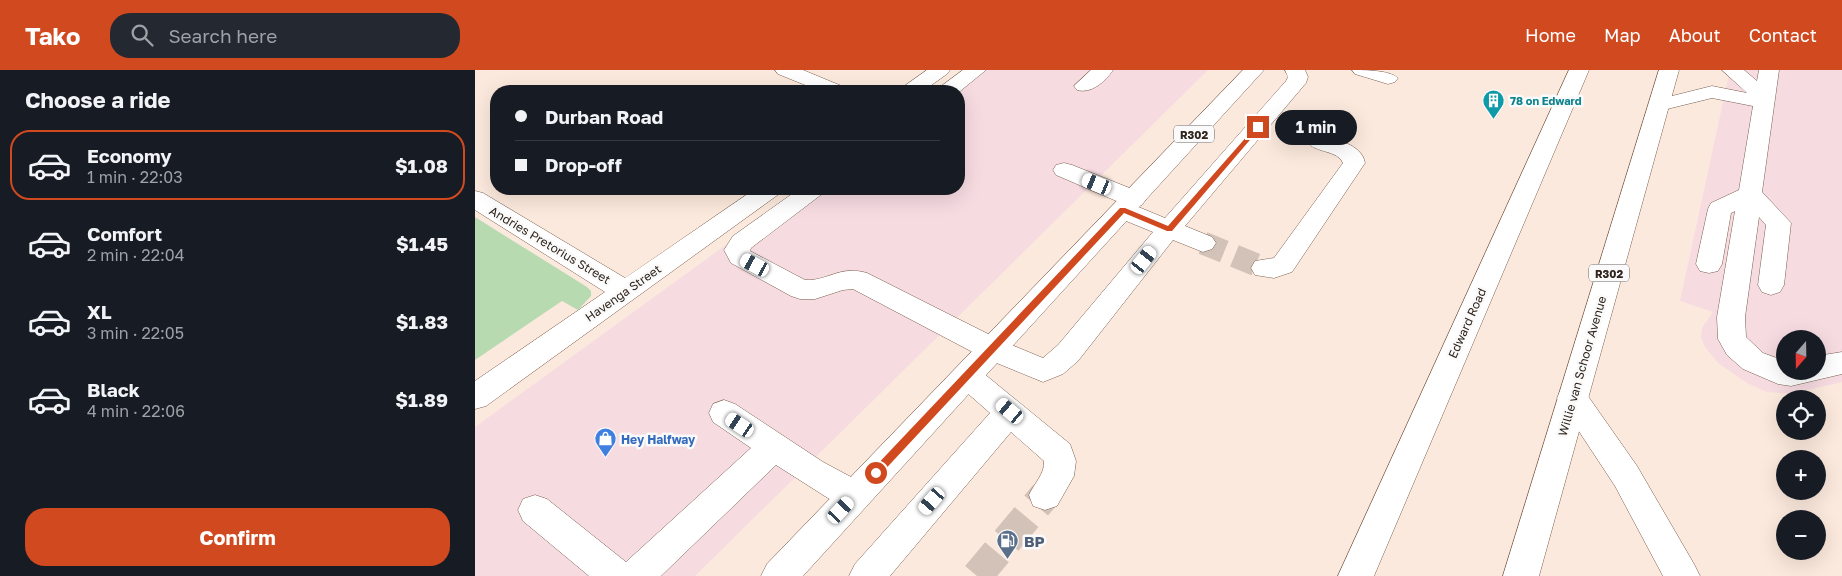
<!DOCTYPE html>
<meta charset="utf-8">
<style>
:root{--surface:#171b24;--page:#242831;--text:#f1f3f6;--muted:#9ea1a6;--line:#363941;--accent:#d1491f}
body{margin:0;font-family:"Golos Text",sans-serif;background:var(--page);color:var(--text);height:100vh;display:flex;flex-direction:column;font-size:19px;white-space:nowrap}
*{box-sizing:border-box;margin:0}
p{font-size:16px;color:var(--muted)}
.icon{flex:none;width:28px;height:28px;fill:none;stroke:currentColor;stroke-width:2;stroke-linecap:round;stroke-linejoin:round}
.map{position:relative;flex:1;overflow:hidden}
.panel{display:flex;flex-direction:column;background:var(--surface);width:475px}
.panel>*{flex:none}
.guide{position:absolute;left:15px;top:15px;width:475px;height:110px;border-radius:20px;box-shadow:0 5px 20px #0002;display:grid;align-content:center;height:110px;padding:0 25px;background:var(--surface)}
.needle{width:32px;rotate:200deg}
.buttons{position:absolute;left:1301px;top:260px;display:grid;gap:10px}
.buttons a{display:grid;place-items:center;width:50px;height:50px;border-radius:50%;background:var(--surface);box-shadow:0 5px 20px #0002;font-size:25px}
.end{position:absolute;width:22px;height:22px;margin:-11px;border:6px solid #d1491f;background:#fff;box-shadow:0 0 0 2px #fff}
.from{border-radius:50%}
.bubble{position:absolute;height:35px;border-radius:18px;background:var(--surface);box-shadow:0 5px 20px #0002;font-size:16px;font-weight:700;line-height:35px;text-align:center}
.car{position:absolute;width:15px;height:30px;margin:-15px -8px;border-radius:6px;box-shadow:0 0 4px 1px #0007;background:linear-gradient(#fff 24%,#345 0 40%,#fff 0 76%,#345 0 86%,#fff 0)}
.guide b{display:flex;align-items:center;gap:18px;height:48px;font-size:19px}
.guide b+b{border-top:1px solid var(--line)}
.guide i{width:12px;height:12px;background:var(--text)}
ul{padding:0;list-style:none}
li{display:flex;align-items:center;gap:15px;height:70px;margin:0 10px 8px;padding:0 15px;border:2px solid transparent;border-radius:20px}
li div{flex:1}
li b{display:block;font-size:19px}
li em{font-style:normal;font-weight:700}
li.current{border-color:var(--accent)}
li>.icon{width:45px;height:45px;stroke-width:1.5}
h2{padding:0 25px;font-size:22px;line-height:60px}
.action{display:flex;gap:10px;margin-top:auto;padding:10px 25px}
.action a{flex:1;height:58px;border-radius:20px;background:var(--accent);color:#fff;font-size:20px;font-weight:700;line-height:58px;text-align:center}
header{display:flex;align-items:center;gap:30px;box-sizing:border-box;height:70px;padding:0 25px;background:var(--accent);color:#fff}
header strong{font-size:24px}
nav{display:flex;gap:28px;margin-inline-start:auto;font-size:18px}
.search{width:350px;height:45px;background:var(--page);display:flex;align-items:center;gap:12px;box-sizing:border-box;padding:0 18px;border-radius:20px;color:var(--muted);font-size:19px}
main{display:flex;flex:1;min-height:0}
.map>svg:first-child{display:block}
.commercial{fill:#f6dbe1;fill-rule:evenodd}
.green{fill:#b7dab0}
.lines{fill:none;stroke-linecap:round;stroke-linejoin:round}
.minor-tunnel-far1{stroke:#d3c2b7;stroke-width:23;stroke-dasharray:23 11;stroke-linecap:butt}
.minor-tunnel{stroke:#d3c2b7;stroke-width:31;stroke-dasharray:31 15;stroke-linecap:butt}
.minor-casing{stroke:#795e4d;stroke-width:1}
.major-casing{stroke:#795e4d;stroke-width:1}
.minor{fill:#fff;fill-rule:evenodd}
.major{fill:#fff;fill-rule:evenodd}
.route{fill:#d1491f}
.labels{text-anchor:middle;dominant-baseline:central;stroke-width:5;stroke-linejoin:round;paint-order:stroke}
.far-culture-label{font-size:11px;font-weight:bold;fill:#0d838f;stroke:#fafafa;text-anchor:start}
.shield{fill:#fafafa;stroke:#6c645f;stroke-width:1}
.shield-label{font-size:11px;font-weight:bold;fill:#2f241d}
.street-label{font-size:12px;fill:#2f241d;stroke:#fafafa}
.shop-label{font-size:12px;font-weight:bold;fill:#366cbe;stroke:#fafafa;text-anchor:start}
.near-service-label{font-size:15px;font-weight:bold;fill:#4e5e75;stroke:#fafafa;text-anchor:start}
</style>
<header>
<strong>Tako</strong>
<div class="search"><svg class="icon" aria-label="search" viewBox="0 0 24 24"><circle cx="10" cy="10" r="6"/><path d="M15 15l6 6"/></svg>Search here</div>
<nav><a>Home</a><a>Map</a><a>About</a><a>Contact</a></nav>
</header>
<main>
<section class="panel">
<h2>Choose a ride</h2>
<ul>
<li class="current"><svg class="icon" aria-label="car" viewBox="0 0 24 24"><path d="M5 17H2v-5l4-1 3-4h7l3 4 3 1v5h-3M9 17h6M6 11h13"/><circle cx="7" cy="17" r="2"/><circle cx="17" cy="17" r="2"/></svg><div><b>Economy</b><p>1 min · 22:03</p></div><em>$1.08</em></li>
<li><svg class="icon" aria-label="car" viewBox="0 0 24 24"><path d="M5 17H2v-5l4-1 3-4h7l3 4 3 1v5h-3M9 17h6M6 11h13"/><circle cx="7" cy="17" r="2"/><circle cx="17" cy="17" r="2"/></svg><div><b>Comfort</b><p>2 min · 22:04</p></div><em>$1.45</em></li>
<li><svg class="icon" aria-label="car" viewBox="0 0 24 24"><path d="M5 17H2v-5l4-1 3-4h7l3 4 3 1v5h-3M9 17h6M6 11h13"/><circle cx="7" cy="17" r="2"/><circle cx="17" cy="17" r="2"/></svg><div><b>XL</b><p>3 min · 22:05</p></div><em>$1.83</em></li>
<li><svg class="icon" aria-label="car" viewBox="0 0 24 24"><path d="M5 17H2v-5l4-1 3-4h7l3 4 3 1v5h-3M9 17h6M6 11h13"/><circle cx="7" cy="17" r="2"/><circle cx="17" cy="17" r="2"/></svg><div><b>Black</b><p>4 min · 22:06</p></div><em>$1.89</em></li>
</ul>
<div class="action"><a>Confirm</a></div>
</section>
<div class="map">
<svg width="1367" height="506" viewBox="0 0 1367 506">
<rect width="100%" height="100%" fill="#fce9dd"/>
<g class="commercial">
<polygon points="492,0 733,0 220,506 0,506 0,357 328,119 484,119 484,21 462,21"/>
<path d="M1255,0H1367V312L1316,324L1292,322L1272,313L1243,293L1230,277L1226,267L1227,258L1238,242L1205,231ZM1310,269H1342V301H1310Z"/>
</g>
<polygon class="green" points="0,147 112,217 116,221 116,226 103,240 87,231 0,290"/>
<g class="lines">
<polyline class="minor-tunnel-far1" points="728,173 789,198"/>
<polyline class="minor-tunnel" points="502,506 570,425"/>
<defs>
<g id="minor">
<polygon points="300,0 328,0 369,17 372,21 345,21 303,4"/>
<polygon points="452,0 475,0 472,4 448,21 425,21 428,17"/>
<polygon points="488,0 511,0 484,22 462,21 465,17"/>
<path d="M616,0H638C630,12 616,24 602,20L599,16Z"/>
<path d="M810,0H830L833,7L831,13L710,156L737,167L741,173L737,179L728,182L698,170L603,291L588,304L568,312L507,287L378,219L368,220L340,229H325L316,226L256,193L249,180L258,166L324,119H351L347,124L276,178L275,181L330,210C354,211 364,195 392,203L527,271L568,288L583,275L678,162L639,146L636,140L639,134L646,133L581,105L578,100L581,95L589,93L597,95L667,123L671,129L667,135L661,136L690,148L811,11L813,7Z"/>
<path d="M877,0C890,0 914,0 923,8L920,12L913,14L880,4Z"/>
<polygon points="1094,0 1114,0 899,506 863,506"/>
<polygon points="1247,0 1269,0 1282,11 1284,0 1304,0 1287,122 1316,153 1309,215 1305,222 1296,225 1287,222 1283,215 1291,155 1284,147 1270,247 1271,267 1288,283 1310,291 1310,301 1342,301 1342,286 1367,282 1367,304 1316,316 1303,314 1268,299 1252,285 1243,269 1242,247 1260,141 1256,143 1247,194 1243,201 1234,203 1225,201 1221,194 1233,139 1236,133 1264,120 1278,36 1237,28 1184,41 1177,39 1174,35 1177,31 1237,16 1272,23"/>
<path d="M843,65C860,69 887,74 890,93L817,202L799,208L780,205L776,198L780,191L799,188L868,93C863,80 840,83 832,72L835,67Z"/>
<polygon points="280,119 308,119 304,124 11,336 0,339 0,311 130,222 0,140 0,121 8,123 150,208"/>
<path d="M492,294L502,298L595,374L601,391L599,406L582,436L570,440L558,436L554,425C559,413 570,404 569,391L536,362L415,506H374L380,494L515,343L482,314L477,306L482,298Z"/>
<polygon points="1097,316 1108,319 1162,396 1219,494 1225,506 1188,506 1140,416 1082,328 1086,319"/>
<polygon points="249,330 260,334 348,392 391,415 395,426 391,437 379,441 367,437 301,395 186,506 114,506 48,451 43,440 48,429 60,425 72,429 151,492 276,378 238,352 234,343 238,334"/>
</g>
<g id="major">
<polygon points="768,0 789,0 328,506 286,506 292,494"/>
<polygon points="1184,0 1204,0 1064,506 1028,506"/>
</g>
</defs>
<use href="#minor" class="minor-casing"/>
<use href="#major" class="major-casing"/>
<use href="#minor" class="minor"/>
<use href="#major" class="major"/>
</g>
<polygon class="route" points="781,56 786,57 697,161 692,161 649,143 404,406 397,406 397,400 645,138 650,138 693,156"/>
<defs>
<symbol id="building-pin" viewBox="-11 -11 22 30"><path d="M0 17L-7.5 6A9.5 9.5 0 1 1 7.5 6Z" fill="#0f9aa8" stroke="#fafafa"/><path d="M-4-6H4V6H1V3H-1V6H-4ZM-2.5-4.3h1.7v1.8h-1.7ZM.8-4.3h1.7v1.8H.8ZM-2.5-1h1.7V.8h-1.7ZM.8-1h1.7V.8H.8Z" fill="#fff"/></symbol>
<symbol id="shop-pin" viewBox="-11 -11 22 30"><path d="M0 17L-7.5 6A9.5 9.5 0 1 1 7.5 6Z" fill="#3f7fe0" stroke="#fafafa"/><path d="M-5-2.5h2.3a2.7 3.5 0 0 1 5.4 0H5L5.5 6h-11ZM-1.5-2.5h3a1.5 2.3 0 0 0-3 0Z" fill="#fff"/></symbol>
<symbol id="fuel-pin" viewBox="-11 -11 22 30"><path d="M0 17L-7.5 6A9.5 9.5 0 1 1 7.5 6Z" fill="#5c6f8a" stroke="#fafafa"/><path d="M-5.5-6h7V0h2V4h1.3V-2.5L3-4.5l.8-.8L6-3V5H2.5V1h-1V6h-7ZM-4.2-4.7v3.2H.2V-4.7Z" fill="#fff"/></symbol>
</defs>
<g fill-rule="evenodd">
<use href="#building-pin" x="1006" y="18" width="25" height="34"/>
<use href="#shop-pin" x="118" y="356" width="25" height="34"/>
<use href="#fuel-pin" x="520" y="458" width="25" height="34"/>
</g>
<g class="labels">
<g class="far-culture-label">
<text x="1035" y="30">78 on Edward</text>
</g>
<g class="shield">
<rect x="699" y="55.5" width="40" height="17" rx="4"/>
<rect x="1114" y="194.5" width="40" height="17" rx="4"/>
</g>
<g class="shield-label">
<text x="719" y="64">R302</text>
<text x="1134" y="203">R302</text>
</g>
<g class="street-label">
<text transform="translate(75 175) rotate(31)">Andries Pretorius Street</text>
<text transform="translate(148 223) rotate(-35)">Havenga Street</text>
<text transform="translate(992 253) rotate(-66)">Edward Road</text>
<text transform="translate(1107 296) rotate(-74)">Willie van Schoor Avenue</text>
</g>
<g class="shop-label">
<text x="146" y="369">Hey Halfway</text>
</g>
<g class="near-service-label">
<text x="549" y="471">BP</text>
</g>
</g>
</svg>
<div class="buttons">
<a><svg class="needle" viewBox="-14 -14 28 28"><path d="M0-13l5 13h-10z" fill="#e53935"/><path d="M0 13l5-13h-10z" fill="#9ea1a6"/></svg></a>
<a><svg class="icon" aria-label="locate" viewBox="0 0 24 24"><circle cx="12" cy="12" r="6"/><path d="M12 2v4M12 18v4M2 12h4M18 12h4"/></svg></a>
<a>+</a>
<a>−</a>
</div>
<i class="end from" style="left:401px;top:403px"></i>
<i class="end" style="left:783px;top:57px"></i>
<div class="bubble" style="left:800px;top:40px;width:82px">1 min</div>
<i class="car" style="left:622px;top:114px;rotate:292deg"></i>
<i class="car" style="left:669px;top:190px;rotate:39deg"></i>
<i class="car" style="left:280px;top:195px;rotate:298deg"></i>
<i class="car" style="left:535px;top:341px;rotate:310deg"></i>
<i class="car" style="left:265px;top:355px;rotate:304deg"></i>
<i class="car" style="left:457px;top:431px;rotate:221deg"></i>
<i class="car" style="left:366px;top:440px;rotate:43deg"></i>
<div class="guide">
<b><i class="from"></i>Durban Road</b>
<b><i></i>Drop-off</b>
</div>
</div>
</main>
